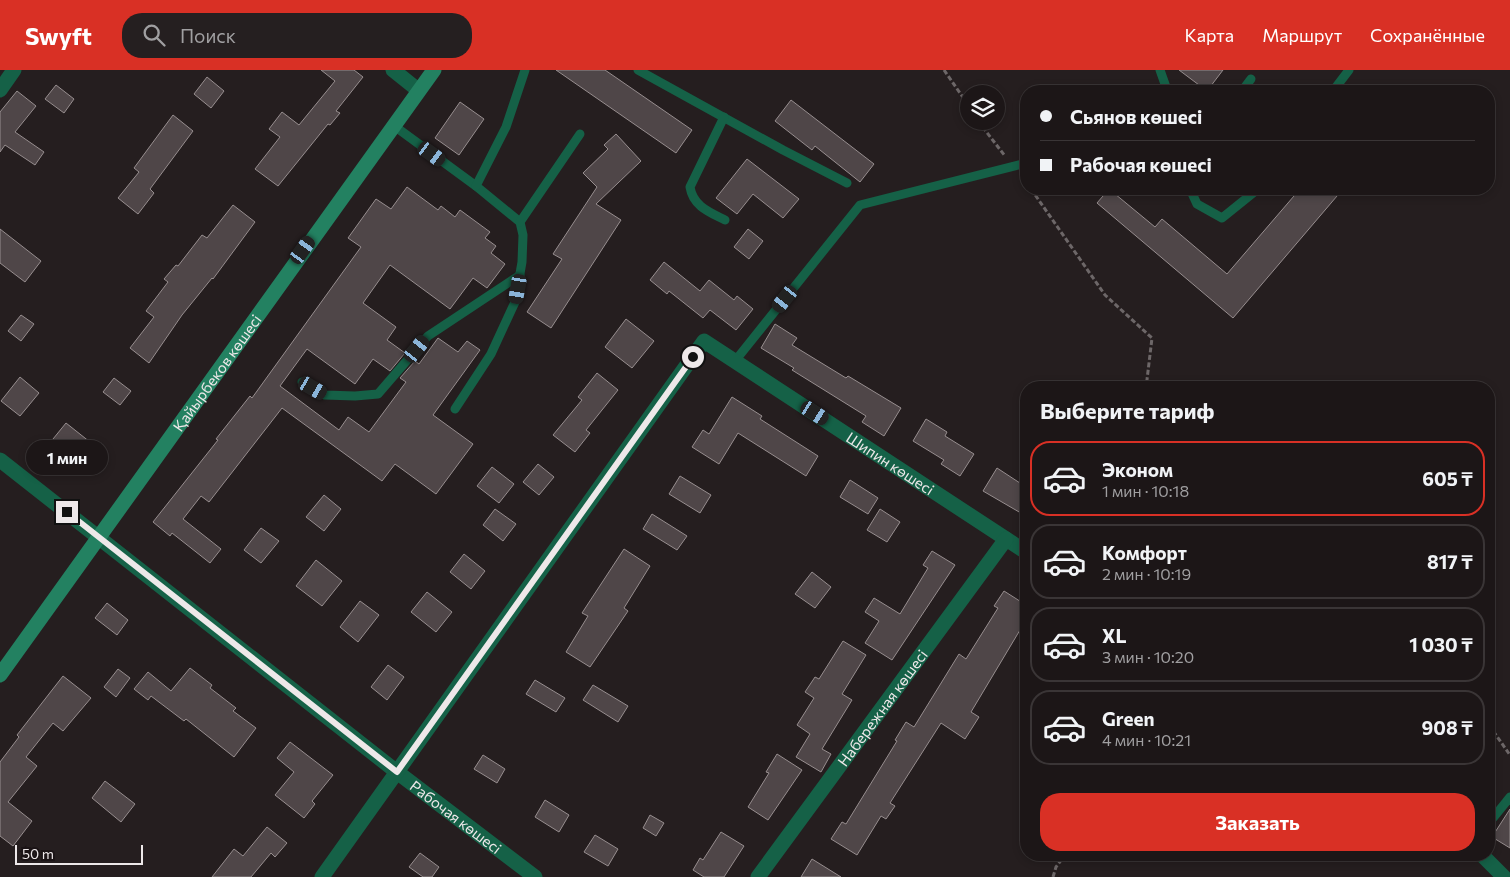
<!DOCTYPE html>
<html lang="ru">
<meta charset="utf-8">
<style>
:root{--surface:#1c1617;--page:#251f20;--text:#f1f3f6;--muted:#a09fa1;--line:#3a3536;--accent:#d93025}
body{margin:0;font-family:Commissioner,sans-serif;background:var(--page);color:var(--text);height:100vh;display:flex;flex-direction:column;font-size:19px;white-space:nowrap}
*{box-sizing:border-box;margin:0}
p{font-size:16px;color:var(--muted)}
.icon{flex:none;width:28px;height:28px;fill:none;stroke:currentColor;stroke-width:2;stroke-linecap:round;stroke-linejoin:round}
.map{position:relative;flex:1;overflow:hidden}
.details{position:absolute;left:1020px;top:311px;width:475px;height:480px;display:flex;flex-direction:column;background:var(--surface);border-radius:20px;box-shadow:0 2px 8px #0003,0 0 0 1px var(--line)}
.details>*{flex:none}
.top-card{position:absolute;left:1020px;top:15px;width:475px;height:110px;border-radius:20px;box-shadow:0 2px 8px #0003,0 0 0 1px var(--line);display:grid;align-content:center;height:110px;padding:0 20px;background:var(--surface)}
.tools{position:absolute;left:960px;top:15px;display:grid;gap:10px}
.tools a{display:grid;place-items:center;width:45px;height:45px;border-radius:50%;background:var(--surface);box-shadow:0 2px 8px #0003,0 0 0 1px var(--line);font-size:25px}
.scale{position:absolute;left:15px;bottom:12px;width:128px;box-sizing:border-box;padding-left:5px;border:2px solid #ede8e9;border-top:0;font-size:14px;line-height:18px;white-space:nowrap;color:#ede8e9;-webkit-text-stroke:4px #1b1416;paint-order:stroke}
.end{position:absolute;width:22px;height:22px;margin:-11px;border:6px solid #ede8e9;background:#111;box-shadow:0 0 0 2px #111}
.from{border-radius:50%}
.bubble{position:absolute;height:35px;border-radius:18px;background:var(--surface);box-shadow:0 2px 8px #0003,0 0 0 1px var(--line);font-size:16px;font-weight:700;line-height:35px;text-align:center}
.car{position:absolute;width:15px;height:30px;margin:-15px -8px;border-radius:6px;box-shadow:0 0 4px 1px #0007;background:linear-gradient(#222 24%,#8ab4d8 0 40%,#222 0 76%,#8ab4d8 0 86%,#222 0)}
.top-card b{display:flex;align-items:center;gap:18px;height:48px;font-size:19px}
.top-card b+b{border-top:1px solid var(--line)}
.top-card i{width:12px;height:12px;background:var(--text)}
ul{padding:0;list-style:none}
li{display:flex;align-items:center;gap:15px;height:75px;margin:0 10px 8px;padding:0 10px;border:2px solid var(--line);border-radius:20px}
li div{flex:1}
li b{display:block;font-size:19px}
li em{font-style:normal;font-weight:700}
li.active{border-color:var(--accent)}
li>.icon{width:45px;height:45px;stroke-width:1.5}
h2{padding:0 20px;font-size:22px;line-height:60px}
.primary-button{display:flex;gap:10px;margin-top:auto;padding:10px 20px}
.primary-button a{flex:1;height:58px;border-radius:20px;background:var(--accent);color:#fff;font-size:20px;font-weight:700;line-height:58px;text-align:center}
header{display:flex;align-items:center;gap:30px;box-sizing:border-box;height:70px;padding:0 25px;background:var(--accent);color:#fff}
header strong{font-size:24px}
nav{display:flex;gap:28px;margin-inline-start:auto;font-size:18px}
.search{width:350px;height:45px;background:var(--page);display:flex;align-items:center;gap:12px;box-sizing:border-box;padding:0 18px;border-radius:20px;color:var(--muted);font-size:19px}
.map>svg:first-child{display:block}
.building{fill:#4f4648;stroke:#978e8f}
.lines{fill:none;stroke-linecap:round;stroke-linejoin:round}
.path{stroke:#6d6768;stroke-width:3;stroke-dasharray:5 2.5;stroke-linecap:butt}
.service{stroke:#156147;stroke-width:9}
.minor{stroke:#156147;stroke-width:15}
.secondary{stroke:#238161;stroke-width:15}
.route{stroke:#ede8e9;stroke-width:6}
.labels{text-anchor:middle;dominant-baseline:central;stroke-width:4.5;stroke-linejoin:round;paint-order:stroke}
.street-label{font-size:15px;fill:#ede8e9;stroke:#1b1416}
</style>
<header>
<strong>Swyft</strong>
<div class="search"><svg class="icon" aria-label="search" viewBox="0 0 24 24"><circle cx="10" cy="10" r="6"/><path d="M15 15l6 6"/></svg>Поиск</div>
<nav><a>Карта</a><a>Маршрут</a><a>Сохранённые</a></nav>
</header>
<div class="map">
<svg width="1510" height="807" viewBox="0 0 1510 807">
<rect width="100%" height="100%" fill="#251e1f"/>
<g class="building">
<polygon points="321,0 354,0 363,7 336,41 340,43 330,55 328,54 278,116 255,99 280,67 269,59 282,42 299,55 335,11"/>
<polygon points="556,0 605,0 692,60 676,83"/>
<polygon points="1179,0 1223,0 1207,21"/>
<polygon points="207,7 224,21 211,38 194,24"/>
<polygon points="56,15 74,29 64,43 45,29"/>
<polygon points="17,21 36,36 15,62 44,82 35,95 5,75 0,82 0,42"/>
<polygon points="791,30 874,94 860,112 815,76 812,80 775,51"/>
<polygon points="460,32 484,49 459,85 435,68"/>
<polygon points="173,45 193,61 150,119 154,123 138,144 118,128 139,102 134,98"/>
<polygon points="616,64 641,91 596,134 621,150 551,258 527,242 562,189 553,184 597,117 583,103 608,79 604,75"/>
<polygon points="747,89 799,129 783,148 753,124 737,144 716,128"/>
<polygon points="407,117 438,140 441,136 455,147 460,140 490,162 485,168 496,176 491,183 505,194 487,218 473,208 450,239 390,195 363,233 396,257 387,270 405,283 390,301 373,289 355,314 307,279 280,316 339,360 348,347 369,362 406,312 400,308 415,291 419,294 438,268 458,282 467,271 480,280 433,345 473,374 436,424 395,394 382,411 282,338 209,432 201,426 183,449 221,479 210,493 172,463 170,466 153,452 218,370 216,369 250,326 252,328 361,177 348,168 376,129 391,139"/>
<polygon points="1109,119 1155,157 1162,149 1227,204 1300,119 1343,119 1233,248 1097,133"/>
<polygon points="233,135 255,152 213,209 212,208 182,245 149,293 130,278 154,247 146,241 168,212 164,209 176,195 178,196 202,165 207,168"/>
<polygon points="0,159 41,191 25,212 0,193"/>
<polygon points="748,159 763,171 749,189 734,177"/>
<polygon points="664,192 700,221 709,210 734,230 737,226 753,239 736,260 710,240 703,248 669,221 667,224 650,210"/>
<polygon points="21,245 34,254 21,271 8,261"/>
<polygon points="626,249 654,271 632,298 605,277"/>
<polygon points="775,254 797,268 792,275 846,308 848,306 901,338 884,366 862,352 866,346 792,300 794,298 761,278"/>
<polygon points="597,303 618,320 586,360 590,363 575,382 553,365 582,330 578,327"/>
<polygon points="20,307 39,323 20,346 1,331"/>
<polygon points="114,308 131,321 120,335 103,322"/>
<polygon points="732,327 762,346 760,349 818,386 806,406 738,363 719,394 692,377 703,360 709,364"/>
<polygon points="926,349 947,362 945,366 974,384 960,406 941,394 944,390 913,371"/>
<polygon points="66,353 95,376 82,392 53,369"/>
<polygon points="538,394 554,407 539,425 523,412"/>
<polygon points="492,397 514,414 499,433 477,416"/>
<polygon points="997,398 1026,417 1026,446 983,421"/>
<polygon points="680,406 711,425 700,443 669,424"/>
<polygon points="850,410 878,428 868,444 840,427"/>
<polygon points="324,425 341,439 324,461 306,447"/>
<polygon points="495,439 516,454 503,471 483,455"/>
<polygon points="880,439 900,452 887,472 867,460"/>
<polygon points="652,444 687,466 677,480 643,459"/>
<polygon points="261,458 279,471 261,493 244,480"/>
<polygon points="624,479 650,496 624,538 628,541 590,597 566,582 588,546 582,543"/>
<polygon points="932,481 955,495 892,590 865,573 879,551 865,542 874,528 900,544 928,498 923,495"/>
<polygon points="464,484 485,501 471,519 450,502"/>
<polygon points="316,490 342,511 322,536 296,516"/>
<polygon points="812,502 831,517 815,538 795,524"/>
<polygon points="1004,521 1026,535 1026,550 971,642 979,647 965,669 941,653 890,733 895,736 886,749 881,746 857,785 831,769 842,752 846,754 897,671 895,670 906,652 914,657 959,584 966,589 998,538 994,536"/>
<polygon points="427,522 452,542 436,562 411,542"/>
<polygon points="360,531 379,545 358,572 340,557"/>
<polygon points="107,533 128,550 117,565 95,548"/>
<polygon points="843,571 866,585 842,624 852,630 822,679 831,684 821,702 796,687 810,664 797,655 814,628 805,622 815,607 819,609"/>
<polygon points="388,595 404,607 387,630 371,617"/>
<polygon points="190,598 212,615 210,618 236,638 233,641 256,658 234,687 186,649 184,651 151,626 148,630 134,619 148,602 171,621"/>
<polygon points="118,599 130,608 116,627 104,617"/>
<polygon points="63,606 91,628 63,661 53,653 26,687 37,696 8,732 32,751 13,776 0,766 0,692 19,667 17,665"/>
<polygon points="535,610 565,628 556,642 526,624"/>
<polygon points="593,615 628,636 618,652 583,630"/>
<polygon points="290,672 333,705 312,731 315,734 304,748 275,725 294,702 277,688"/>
<polygon points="777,684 802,700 768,750 748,737 769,703 766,702"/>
<polygon points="483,685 505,699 497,713 474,699"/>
<polygon points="105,711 135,734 121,752 92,728"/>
<polygon points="545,730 569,745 559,762 535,747"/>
<polygon points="1510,739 1510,778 1492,767"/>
<polygon points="650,745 664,753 656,766 643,758"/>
<polygon points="267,757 287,773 275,787 271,783 251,807 212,807 234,779 243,786"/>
<polygon points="721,762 744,776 724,807 704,807 693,800 700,788 703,790"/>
<polygon points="595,765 618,779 608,796 584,782"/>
<polygon points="420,783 439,797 432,807 423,807 409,797"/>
<polygon points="812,789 841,807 801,807"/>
</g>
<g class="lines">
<g class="path">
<polyline points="944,0 969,36"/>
<polyline points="978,51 1005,86"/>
<polyline points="1031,119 1105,225 1152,268 1146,318"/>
<polyline points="1489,655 1510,685"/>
<polyline points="1053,807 1056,797 1065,785"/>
</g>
<g class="service">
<polyline points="638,0 783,80 847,113"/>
<polyline points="1160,0 1166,17 1172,21"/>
<polyline points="1242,21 1251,9"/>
<polyline points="1333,21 1349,0"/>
<path d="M724,47L690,117C693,136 709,142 725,150"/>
<polyline points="393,55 476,116 520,152 523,165 522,192 515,232 491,284 455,339"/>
<polyline points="476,116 506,57 525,0"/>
<polyline points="1190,119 1197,134 1222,148 1258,119"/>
<polyline points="520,152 580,64"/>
<polyline points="735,291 860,135 1026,93"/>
<polyline points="302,312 325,325 355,326 378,324 428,266 520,205"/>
<polyline points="1489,753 1510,727"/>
</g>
<g class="minor">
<polyline points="393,0 418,20"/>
<polyline points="0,20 14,0"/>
<path id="s1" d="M0,390L397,702L535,807"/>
<polyline points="1482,785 1504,807"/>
<path id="s2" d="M322,807L704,271L1026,482"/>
<path id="s3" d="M758,807L1006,469"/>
</g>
<path class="secondary" id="s4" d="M0,605L434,0"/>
</g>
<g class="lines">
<polyline class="route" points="67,442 397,702 693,287"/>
</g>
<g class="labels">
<g class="street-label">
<text stroke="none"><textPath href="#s4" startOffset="372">Қайырбеков көшесі</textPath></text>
<text stroke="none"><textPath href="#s2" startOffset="881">Шипин көшесі</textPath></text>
<text stroke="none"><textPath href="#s3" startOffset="210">Набережная көшесі</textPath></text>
<text stroke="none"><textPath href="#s1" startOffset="579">Рабочая көшесі</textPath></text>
</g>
</g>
</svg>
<div class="tools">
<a><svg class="icon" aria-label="layers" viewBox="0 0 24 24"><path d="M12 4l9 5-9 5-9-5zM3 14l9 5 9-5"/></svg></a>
</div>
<div class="scale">50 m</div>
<i class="end from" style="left:693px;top:287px"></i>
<i class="end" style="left:67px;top:442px"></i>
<div class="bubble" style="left:26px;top:370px;width:82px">1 мин</div>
<i class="car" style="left:432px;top:84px;rotate:126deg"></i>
<i class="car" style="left:303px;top:180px;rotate:36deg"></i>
<i class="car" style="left:518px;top:219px;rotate:190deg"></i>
<i class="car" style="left:785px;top:229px;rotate:219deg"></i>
<i class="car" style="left:417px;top:279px;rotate:39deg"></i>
<i class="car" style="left:313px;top:318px;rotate:120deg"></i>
<i class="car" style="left:815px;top:343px;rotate:123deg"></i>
<div class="top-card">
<b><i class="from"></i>Сьянов көшесі</b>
<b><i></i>Рабочая көшесі</b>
</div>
<section class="details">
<h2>Выберите тариф</h2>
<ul>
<li class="active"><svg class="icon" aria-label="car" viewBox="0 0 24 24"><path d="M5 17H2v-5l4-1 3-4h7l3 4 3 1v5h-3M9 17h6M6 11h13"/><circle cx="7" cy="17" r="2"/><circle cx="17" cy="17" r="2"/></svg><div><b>Эконом</b><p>1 мин · 10:18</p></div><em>605 ₸</em></li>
<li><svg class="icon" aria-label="car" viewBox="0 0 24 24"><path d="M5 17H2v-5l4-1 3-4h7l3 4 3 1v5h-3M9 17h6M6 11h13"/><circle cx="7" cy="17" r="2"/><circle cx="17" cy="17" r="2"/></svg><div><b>Комфорт</b><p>2 мин · 10:19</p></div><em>817 ₸</em></li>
<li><svg class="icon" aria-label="car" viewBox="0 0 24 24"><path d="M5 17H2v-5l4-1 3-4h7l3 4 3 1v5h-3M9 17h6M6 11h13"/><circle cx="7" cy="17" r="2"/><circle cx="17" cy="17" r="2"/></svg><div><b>XL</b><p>3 мин · 10:20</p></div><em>1 030 ₸</em></li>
<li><svg class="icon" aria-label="car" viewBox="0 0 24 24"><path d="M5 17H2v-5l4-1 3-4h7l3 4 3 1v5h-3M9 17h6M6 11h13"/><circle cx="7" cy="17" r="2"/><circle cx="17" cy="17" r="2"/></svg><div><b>Green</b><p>4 мин · 10:21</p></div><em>908 ₸</em></li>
</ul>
<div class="primary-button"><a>Заказать</a></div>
</section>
</div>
